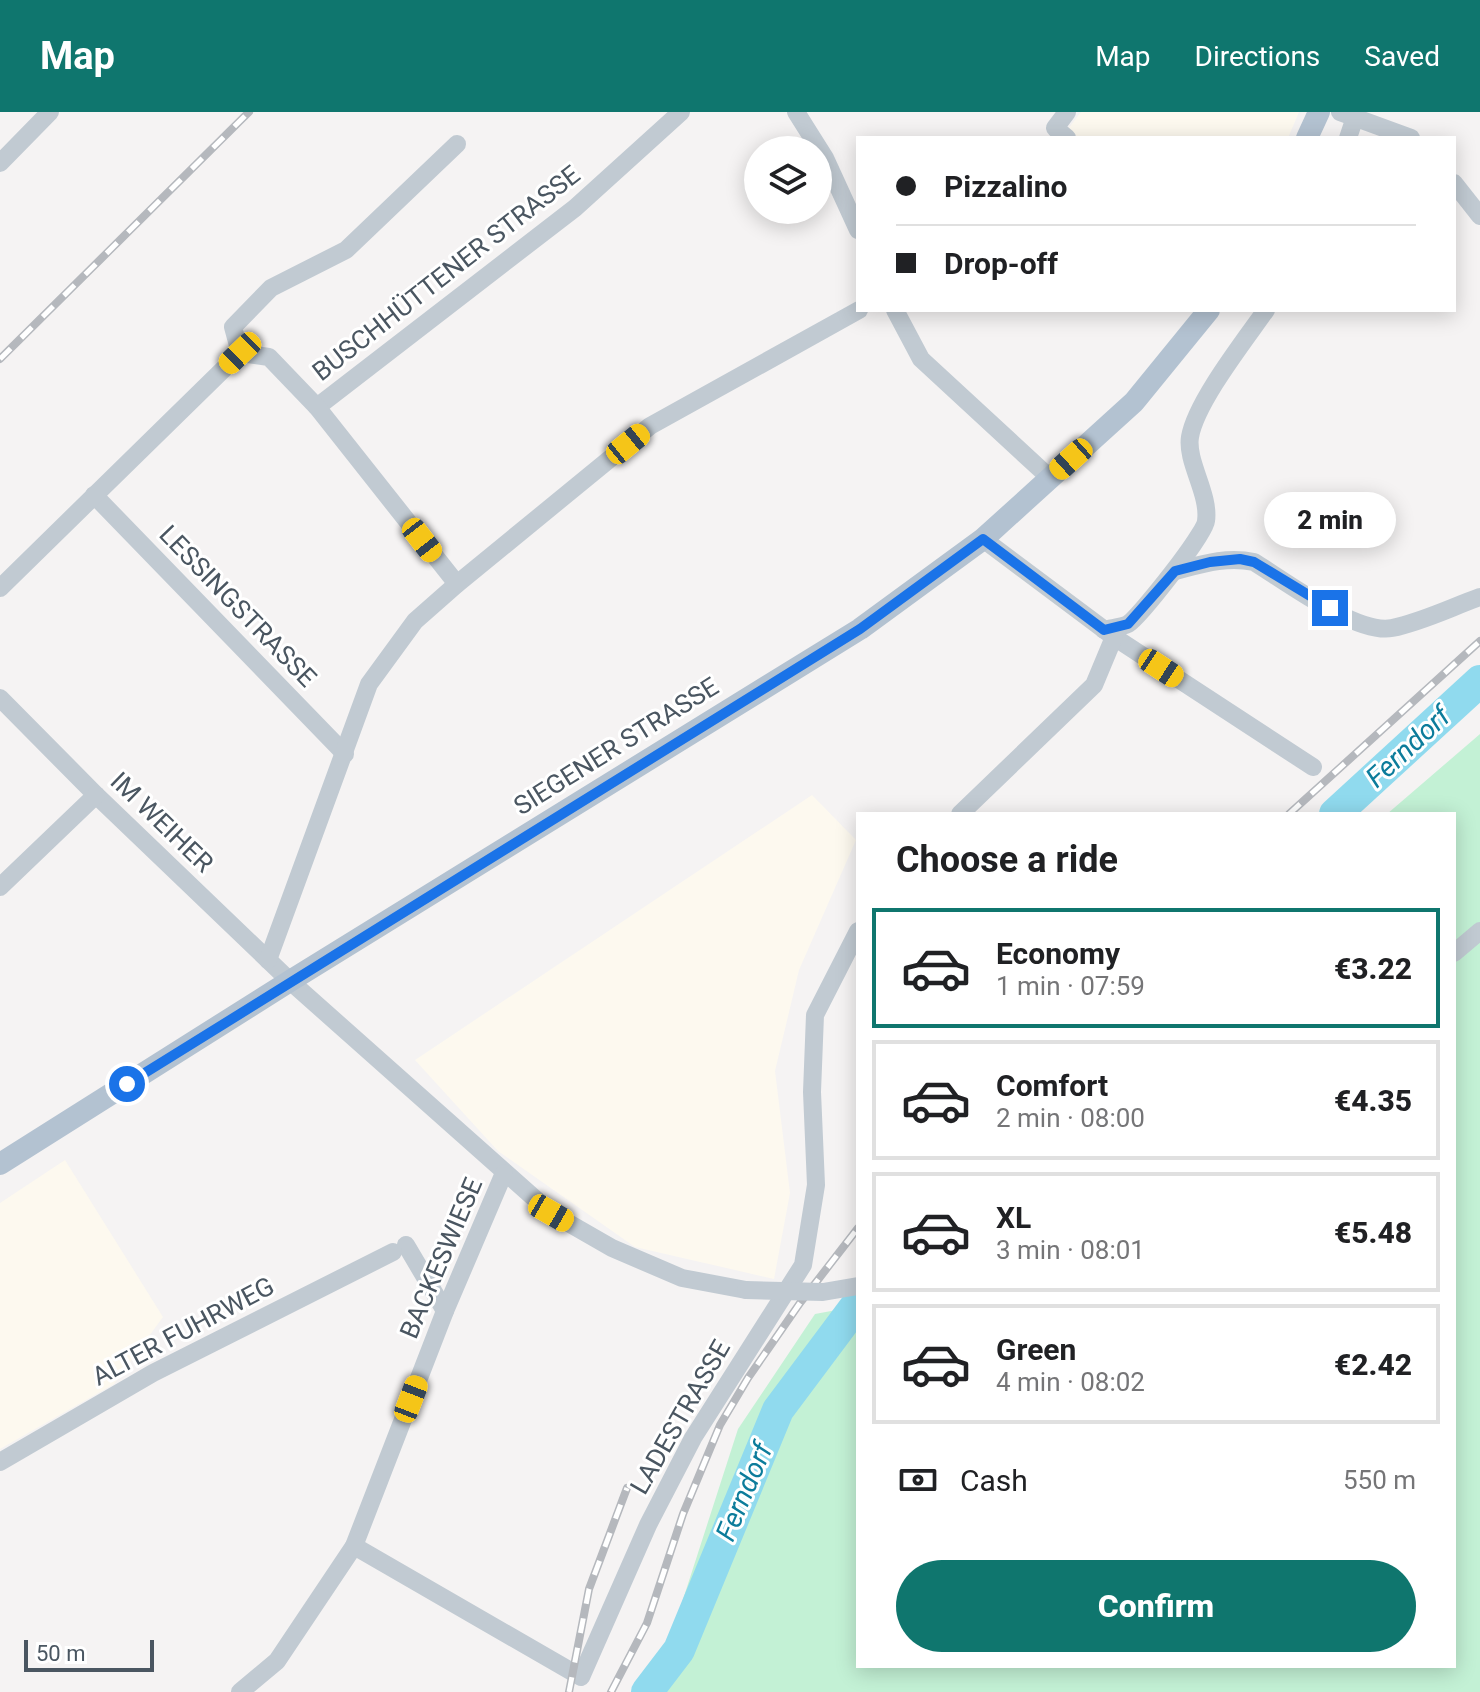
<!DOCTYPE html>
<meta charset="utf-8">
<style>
:root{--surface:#fff;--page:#f2f2f2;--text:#202124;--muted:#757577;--line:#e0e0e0;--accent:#0f766e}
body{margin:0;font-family:Roboto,sans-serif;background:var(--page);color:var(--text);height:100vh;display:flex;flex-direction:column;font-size:30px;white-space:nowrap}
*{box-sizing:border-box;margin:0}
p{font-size:26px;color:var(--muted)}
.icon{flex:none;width:44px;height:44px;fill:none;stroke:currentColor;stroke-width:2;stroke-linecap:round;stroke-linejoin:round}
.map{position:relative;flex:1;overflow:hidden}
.side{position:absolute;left:856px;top:700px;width:600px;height:856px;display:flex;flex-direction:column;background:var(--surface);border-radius:0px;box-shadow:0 4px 20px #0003}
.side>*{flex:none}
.top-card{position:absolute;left:856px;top:24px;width:600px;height:176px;border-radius:0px;box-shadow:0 4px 20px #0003;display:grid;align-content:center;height:176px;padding:0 40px;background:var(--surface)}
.tools{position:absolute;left:744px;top:24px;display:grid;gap:16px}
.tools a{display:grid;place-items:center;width:88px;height:88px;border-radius:50%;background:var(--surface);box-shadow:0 4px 20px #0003;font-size:40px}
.scale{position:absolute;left:24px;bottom:20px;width:130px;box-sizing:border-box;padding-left:8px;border:4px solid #4a5661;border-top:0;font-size:22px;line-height:28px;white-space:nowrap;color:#4a5661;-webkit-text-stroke:6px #fff;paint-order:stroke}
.end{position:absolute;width:36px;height:36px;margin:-18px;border:10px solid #1a73e8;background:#fff;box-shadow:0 0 0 4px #fff}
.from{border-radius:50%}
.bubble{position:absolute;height:56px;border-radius:28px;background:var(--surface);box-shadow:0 4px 20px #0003;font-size:26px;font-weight:800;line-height:56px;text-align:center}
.car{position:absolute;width:24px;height:48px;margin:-24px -12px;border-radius:10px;box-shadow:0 0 6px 2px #0007;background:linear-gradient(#f5c518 24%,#345 0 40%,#f5c518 0 76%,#345 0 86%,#f5c518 0)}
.top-card b{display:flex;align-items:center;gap:28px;height:76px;font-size:30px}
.top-card b+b{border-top:2px solid var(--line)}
.top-card i{width:20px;height:20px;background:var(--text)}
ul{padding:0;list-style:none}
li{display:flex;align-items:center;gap:24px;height:120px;margin:0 16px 12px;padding:0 24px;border:4px solid var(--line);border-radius:0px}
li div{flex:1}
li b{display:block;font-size:30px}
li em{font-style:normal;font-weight:800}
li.current{border-color:var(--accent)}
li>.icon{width:72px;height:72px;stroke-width:1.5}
h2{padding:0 40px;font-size:36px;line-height:96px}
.pay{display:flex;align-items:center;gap:20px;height:88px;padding:0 40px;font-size:30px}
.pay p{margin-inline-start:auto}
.cta{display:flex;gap:16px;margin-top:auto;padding:16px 40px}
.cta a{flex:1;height:92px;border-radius:48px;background:var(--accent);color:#fff;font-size:32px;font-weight:800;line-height:92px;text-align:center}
header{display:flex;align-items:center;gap:48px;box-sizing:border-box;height:112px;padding:0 40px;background:var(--accent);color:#fff}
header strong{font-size:38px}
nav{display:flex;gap:44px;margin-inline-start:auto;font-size:28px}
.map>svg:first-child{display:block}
.commercial{fill:#fdf9ef}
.green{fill:#c3f1d5}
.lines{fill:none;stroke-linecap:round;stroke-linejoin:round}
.river{stroke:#90daee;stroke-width:32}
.minor{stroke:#c1cad2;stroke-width:18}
.major{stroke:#b3c2d1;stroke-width:22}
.rail-casing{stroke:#b5b8bd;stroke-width:8}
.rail{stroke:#fff;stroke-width:5;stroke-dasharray:15;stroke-linecap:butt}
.minor-bridge{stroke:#c1cad2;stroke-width:18}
.route{stroke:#1a73e8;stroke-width:10}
.labels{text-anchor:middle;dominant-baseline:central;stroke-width:6;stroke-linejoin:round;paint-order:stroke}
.street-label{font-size:26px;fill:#4a5661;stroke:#fff}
.water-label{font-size:28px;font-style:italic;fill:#0c7c9b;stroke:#fff}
</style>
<header>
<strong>Map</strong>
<nav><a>Map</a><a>Directions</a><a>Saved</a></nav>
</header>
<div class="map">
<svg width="1480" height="1580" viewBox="0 0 1480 1580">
<rect width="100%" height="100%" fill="#f5f3f3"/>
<g class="commercial">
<polygon points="1081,0 1299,0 1288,26 1079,26 1068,17"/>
<polygon points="812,683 856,728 799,858 775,959 790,1081 774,1167 635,1135 498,1039 415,948"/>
<polygon points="65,1048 163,1205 114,1272 0,1337 0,1091"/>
</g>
<polygon class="green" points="1480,622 1480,1580 634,1580 667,1537 738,1317 815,1202 858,1194 858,1554 1454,1554 1454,702 1387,702"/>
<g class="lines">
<g class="river">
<polyline points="1335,702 1480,569"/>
<polyline points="647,1580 679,1538 778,1298 858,1191"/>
</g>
<g class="minor">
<polyline points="796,0 825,46 858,118"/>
<polyline points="1340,0 1411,26"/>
<polyline points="1067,26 1055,16 1067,0"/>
<polyline points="1348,26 1355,5"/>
<polyline points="0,51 50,0"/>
<polyline points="1454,71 1480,104"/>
<polyline points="895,198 921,247 1050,366"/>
<polyline points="240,241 233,215 271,176 346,138 457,32"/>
<polyline points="317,295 575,96 681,0"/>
<polyline points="94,383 345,642"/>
<polyline points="983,427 1114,525 1313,655"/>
<path d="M1175,459C1202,452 1227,444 1254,450C1285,469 1357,523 1392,516C1422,510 1452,495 1480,485"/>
<polyline points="0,476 240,241 269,245 317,295 457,472"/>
<path d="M1104,518C1111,516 1122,515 1128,512C1140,504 1205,422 1206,409C1210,382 1186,350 1190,325C1196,290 1245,228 1266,198"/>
<polyline points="0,586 96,683 290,869 551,1101 612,1136 682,1166 746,1178"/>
<polyline points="960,702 1094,573 1114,525"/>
<polyline points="0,775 96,683"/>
<polyline points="1454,841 1480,819"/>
<polyline points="268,848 369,572 415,509 457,472 650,314 859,198"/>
<polyline points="406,1133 445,1199"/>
<polyline points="0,1350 153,1261 393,1140"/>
<polyline points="354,1434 581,1565 648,1413 693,1326 803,1153 816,1073 812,980 815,903 858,819"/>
<polyline points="240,1580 277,1549 354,1434 445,1199 504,1061"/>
</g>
<g class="major">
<polyline points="1307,26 1319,0"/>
<polyline points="0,1052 290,869 860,517 983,427 1134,290 1209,198"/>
</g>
<defs>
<g id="rail">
<polyline points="0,247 249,0"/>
<polyline points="1289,702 1480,529"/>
<polyline points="569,1580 589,1477 627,1376"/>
<polyline points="611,1580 647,1511 683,1402 720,1313 748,1266 800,1191 858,1116"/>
</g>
</defs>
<use href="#rail" class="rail-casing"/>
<use href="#rail" class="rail"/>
<polyline class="minor-bridge" points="746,1178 823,1180 858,1174"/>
</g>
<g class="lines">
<polyline class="route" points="127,972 860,517 983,427 1104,518 1128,512 1175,459 1210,450 1240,447 1254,450 1330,496"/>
</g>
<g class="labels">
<g class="street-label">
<text transform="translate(446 161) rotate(-38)">BUSCHHÜTTENER STRASSE</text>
<text transform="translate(238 494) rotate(46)">LESSINGSTRASSE</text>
<text transform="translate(616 634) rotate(-32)">SIEGENER STRASSE</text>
<text transform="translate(162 710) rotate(44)">IM WEIHER</text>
<text transform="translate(441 1146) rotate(-67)">BACKESWIESE</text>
<text transform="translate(183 1219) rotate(-28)">ALTER FUHRWEG</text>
<text transform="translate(680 1305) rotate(-60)">LADESTRASSE</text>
</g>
<g class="water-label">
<text transform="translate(1408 635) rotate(-43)">Ferndorf</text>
<text transform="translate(744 1380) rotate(-67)">Ferndorf</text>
</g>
</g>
</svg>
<div class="tools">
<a><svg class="icon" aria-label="layers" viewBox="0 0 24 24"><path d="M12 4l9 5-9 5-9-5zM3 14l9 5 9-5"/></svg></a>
</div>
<div class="scale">50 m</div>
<i class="end from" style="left:127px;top:972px"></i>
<i class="end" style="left:1330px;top:496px"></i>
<div class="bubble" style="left:1264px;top:380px;width:132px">2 min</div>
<i class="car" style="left:240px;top:241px;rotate:226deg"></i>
<i class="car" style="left:628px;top:332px;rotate:51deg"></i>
<i class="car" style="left:1071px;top:347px;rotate:228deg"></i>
<i class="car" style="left:422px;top:428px;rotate:142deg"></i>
<i class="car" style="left:1161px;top:556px;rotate:123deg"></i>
<i class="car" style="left:551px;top:1101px;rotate:120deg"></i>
<i class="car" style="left:411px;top:1287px;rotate:21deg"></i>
<div class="top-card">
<b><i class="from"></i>Pizzalino</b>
<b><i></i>Drop-off</b>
</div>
<section class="side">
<h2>Choose a ride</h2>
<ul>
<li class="current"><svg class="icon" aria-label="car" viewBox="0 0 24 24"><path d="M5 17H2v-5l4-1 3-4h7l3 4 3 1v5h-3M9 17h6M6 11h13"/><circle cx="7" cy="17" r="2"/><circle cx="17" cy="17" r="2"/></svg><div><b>Economy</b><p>1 min · 07:59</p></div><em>€3.22</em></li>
<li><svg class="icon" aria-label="car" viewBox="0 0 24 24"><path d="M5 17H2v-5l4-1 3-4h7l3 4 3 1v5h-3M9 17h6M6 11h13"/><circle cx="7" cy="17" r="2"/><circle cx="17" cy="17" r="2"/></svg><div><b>Comfort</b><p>2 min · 08:00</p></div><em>€4.35</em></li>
<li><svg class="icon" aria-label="car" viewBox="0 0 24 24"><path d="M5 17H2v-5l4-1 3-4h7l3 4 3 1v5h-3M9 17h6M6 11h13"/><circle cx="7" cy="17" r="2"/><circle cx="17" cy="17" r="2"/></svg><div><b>XL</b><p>3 min · 08:01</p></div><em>€5.48</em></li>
<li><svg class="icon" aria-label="car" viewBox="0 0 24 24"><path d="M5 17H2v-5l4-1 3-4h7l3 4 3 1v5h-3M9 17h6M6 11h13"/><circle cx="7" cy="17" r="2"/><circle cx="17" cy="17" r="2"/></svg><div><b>Green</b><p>4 min · 08:02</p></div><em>€2.42</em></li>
</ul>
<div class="pay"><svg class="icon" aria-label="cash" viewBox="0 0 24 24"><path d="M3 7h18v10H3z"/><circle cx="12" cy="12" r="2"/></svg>Cash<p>550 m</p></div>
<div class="cta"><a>Confirm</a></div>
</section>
</div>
